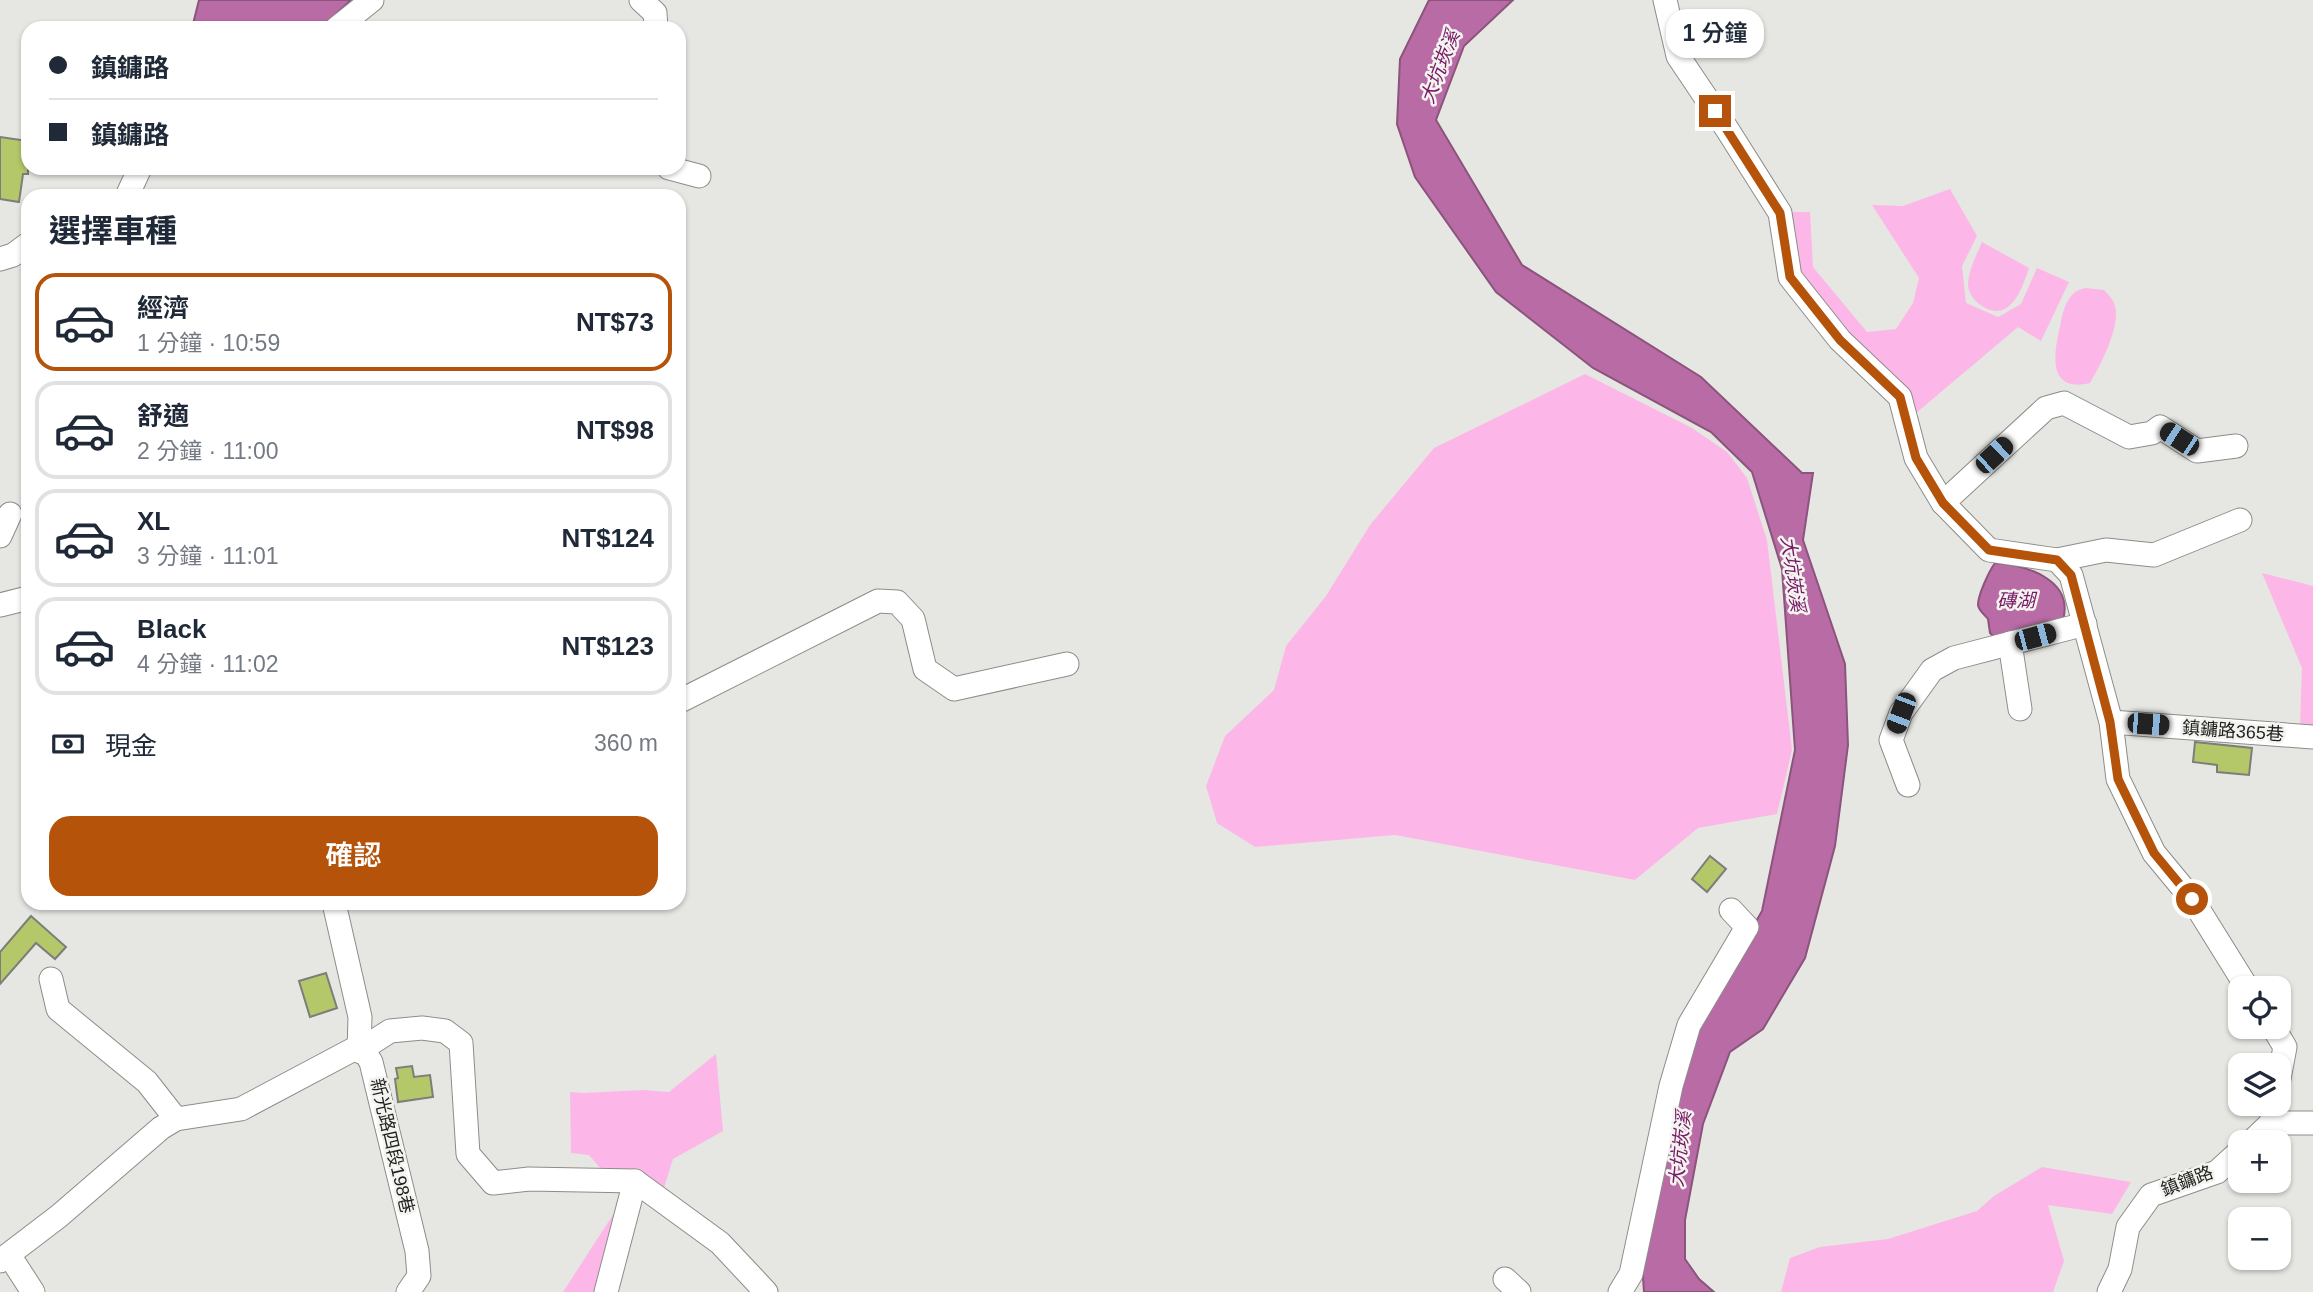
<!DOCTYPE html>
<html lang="zh-TW">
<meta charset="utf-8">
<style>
:root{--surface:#fff;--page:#f2f2f3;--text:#1f2937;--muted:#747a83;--line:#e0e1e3;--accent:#b45309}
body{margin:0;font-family:Helvetica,"Noto Sans TC",sans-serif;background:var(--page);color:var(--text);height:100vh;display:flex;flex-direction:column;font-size:26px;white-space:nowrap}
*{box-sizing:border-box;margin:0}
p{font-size:23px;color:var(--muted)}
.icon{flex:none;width:38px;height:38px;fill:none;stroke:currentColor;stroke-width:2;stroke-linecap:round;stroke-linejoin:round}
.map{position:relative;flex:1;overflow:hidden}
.side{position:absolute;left:21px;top:189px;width:665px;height:721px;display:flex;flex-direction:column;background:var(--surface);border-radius:21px;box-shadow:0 2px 5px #0004}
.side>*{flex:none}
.guide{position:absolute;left:21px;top:21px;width:665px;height:154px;border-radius:21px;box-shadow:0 2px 5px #0004;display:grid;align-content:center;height:154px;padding:0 28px;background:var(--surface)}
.controls{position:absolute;left:2228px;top:976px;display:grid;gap:14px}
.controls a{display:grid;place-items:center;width:63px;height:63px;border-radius:14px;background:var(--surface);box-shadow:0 2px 5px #0004;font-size:35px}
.end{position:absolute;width:32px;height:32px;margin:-16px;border:9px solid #b45309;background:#fff;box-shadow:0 0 0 4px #fff}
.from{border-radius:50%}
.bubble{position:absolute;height:49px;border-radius:21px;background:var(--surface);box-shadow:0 2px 5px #0004;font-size:23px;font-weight:600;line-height:49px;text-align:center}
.car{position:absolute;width:21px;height:42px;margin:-21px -10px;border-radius:9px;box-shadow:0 0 5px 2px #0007;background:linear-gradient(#222 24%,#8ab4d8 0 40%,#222 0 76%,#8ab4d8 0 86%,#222 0)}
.guide b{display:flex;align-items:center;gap:24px;height:66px;font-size:26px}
.guide b+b{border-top:2px solid var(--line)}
.guide i{width:18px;height:18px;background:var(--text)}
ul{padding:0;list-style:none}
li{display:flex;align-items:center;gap:21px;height:98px;margin:0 14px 10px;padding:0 14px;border:4px solid var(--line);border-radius:21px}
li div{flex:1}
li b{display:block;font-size:26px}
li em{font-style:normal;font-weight:600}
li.active{border-color:var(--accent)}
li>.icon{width:63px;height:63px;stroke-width:1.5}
h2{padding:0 28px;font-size:32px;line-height:84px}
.pay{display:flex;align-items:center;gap:18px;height:77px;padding:0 28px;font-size:26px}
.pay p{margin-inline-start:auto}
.button{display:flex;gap:14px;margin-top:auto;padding:14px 28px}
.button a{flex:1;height:80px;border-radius:21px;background:var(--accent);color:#fff;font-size:28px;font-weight:600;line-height:80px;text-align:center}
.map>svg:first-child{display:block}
.green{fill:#fcb7e8}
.water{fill:#b96ba5;stroke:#8b547c;stroke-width:2}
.building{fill:#b4c869;stroke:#7c7e79;stroke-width:2}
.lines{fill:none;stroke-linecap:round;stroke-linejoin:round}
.minor-casing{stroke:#8c8d89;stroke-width:25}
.minor{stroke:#fff;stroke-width:23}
.route{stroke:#b45309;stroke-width:9}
.labels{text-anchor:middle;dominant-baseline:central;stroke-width:5;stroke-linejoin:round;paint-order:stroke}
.street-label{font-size:18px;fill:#1f1f1d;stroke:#f3f4f0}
.water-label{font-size:19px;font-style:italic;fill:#781965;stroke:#f3f4f0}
</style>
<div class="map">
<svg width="2313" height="1292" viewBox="0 0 2313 1292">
<rect width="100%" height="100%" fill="#e6e7e2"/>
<g class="green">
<polygon points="1950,189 1977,236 1962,266 1966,303 1998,317 2021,304 2037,268 2069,282 2041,341 2018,327 1915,414 1908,389 1863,348 1799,273 1788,212 1810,212 1813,267 1867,332 1896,329 1913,303 1919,278 1872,205 1903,206"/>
<path d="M1982,242L2029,268C2024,282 2020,297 2008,307C1993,319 1968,301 1968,284C1969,269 1976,256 1982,242Z"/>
<path d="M2086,288L2104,290C2108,294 2112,298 2114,303C2123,323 2100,366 2090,383C2048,393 2053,355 2060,327C2062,315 2065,300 2075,292C2076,291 2084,288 2086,288Z"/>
<polygon points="1585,374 1692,428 1727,452 1747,478 1767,540 1792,750 1777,814 1698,828 1635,880 1395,835 1255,847 1217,823 1206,786 1225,736 1274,690 1286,646 1326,596 1370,525 1434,448"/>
<polygon points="2262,573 2313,586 2313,729 2300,727 2302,668"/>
<polygon points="716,1054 723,1131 673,1159 663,1191 602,1170 589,1155 571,1153 570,1092 583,1093 643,1090 669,1092"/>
<polygon points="2042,1167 2131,1182 2112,1214 2048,1205 2064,1261 2053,1292 1781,1292 1790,1258 1820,1247 1888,1239 1977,1211 1994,1196"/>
<polygon points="618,1207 595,1292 563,1292"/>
</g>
<g class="water">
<polygon points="199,0 351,0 321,28 192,28"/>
<polygon points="1429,0 1513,0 1464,46 1436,120 1522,265 1701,377 1802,473 1813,473 1803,540 1845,664 1848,745 1835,846 1805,958 1763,1029 1730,1052 1703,1124 1685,1220 1685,1259 1699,1279 1714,1292 1644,1292 1642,1263 1695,1027 1762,911 1795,750 1782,569 1752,472 1711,432 1593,368 1496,292 1415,177 1397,124 1400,59"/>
<path d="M1995,563C2027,565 2074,580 2063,620L1996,639L1990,633L1988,619C1985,615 1979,611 1978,605C1978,595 1989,571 1995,563Z"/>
</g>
<g class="building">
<polygon points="0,137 28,141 28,174 23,174 19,202 0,199"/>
<polygon points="2195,742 2252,748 2249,775 2217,772 2217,765 2193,762"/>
<polygon points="1710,856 1726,869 1707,892 1692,879"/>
<polygon points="31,916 66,947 55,959 36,943 0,984 0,952"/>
<polygon points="326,973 337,1008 310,1017 299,981"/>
<polygon points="412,1066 414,1077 430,1075 433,1097 398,1102 395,1079 398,1078 396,1068"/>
</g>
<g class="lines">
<defs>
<g id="minor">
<polyline points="641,0 655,13 656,28"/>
<polyline points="1665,0 1678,56 1727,129 1780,213 1790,277 1840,340 1900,397 1916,458 1943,503 1989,550 2057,560 2071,575 2111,722 2118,779 2154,853 2192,899 2248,989"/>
<polyline points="337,28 372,0"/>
<polyline points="669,168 699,176"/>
<polyline points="127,196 140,168"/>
<polyline points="0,259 13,255 28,244"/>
<polyline points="1943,503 2046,408 2064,403 2129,437 2152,433 2160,427 2197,451 2236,446"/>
<polyline points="0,536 10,514"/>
<polyline points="2057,560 2106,550 2154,555 2240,520"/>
<polyline points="0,605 28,598"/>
<polyline points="2010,643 2020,709"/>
<polyline points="679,699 682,700 878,601 897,602 913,619 925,669 954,689 1067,664"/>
<polyline points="2111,722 2313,737"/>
<polyline points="1908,785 1891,740 1901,713 1932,670 1954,658 2085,624"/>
<polyline points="334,903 360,1017 359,1051"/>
<polyline points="51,979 58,1009 147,1082 176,1119"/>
<polyline points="2273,1027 2285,1047 2278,1084"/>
<polyline points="359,1051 390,1031 422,1028 445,1031 461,1043 468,1154 493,1183 529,1179 635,1181 720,1243 766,1292"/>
<polyline points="2271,1123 2313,1123"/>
<polyline points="2250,1143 2271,1123 2275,1104"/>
<polyline points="9,1255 33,1292"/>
<polyline points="0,1261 59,1216 161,1128 176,1119 241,1109 354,1049 366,1054 371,1062 417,1251 419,1276 408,1292"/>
<polyline points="1505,1279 1519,1292"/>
<polyline points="606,1292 635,1181"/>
<polyline points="1620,1292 1631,1274 1671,1086 1689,1025 1747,927 1731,910"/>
<polyline points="2109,1292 2120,1269 2128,1227 2151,1195 2217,1172 2240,1151"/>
</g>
</defs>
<use href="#minor" class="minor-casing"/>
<use href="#minor" class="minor"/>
</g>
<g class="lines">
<polyline class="route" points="1715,111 1780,213 1790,277 1840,340 1900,397 1916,458 1943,503 1989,550 2057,560 2071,575 2110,722 2118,779 2154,853 2192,899"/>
</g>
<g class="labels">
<g class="street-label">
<text transform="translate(2233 731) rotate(4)">鎮鏞路365巷</text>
<text transform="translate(392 1146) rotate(77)">新光路四段198巷</text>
<text transform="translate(2187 1181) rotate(-21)">鎮鏞路</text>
</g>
<g class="water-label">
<text transform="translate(1440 67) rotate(-69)">大坑崁溪</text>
<text transform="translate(1793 574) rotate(82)">大坑崁溪</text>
<text x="2016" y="600">磚湖</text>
<text transform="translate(1680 1149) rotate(-84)">大坑崁溪</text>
</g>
</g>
</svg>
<div class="controls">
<a><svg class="icon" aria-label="locate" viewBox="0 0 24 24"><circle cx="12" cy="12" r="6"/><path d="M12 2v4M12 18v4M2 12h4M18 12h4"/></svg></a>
<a><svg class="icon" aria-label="layers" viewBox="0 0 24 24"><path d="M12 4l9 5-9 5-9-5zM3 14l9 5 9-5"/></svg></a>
<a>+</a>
<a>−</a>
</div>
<i class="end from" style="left:2192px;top:899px"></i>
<i class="end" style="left:1715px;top:111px"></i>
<div class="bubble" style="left:1666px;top:9px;width:98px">1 分鐘</div>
<i class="car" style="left:2179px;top:439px;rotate:303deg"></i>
<i class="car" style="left:1994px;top:455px;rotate:47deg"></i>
<i class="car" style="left:2035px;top:637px;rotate:75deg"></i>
<i class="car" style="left:1901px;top:713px;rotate:201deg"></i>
<i class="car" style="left:2148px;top:724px;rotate:94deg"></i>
<div class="guide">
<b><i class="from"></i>鎮鏞路</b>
<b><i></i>鎮鏞路</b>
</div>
<section class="side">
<h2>選擇車種</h2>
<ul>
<li class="active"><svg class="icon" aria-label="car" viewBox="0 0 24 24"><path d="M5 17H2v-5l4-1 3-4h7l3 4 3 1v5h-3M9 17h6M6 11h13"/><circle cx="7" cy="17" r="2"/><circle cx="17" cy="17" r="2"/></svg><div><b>經濟</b><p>1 分鐘 · 10:59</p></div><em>NT$73</em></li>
<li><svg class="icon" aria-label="car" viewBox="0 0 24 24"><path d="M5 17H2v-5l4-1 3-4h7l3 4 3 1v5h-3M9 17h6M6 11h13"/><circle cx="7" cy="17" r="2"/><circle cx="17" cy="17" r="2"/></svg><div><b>舒適</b><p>2 分鐘 · 11:00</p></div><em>NT$98</em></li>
<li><svg class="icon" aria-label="car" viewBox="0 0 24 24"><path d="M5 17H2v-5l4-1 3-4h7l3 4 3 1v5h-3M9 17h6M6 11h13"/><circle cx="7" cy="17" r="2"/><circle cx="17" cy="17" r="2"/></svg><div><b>XL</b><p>3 分鐘 · 11:01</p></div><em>NT$124</em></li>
<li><svg class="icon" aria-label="car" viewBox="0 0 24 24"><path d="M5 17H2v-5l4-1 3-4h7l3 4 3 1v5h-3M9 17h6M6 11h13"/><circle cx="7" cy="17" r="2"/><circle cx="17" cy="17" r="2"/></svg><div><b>Black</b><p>4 分鐘 · 11:02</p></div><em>NT$123</em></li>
</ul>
<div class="pay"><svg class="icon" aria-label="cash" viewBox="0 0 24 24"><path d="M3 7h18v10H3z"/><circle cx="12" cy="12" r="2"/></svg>現金<p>360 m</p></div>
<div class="button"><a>確認</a></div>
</section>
</div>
